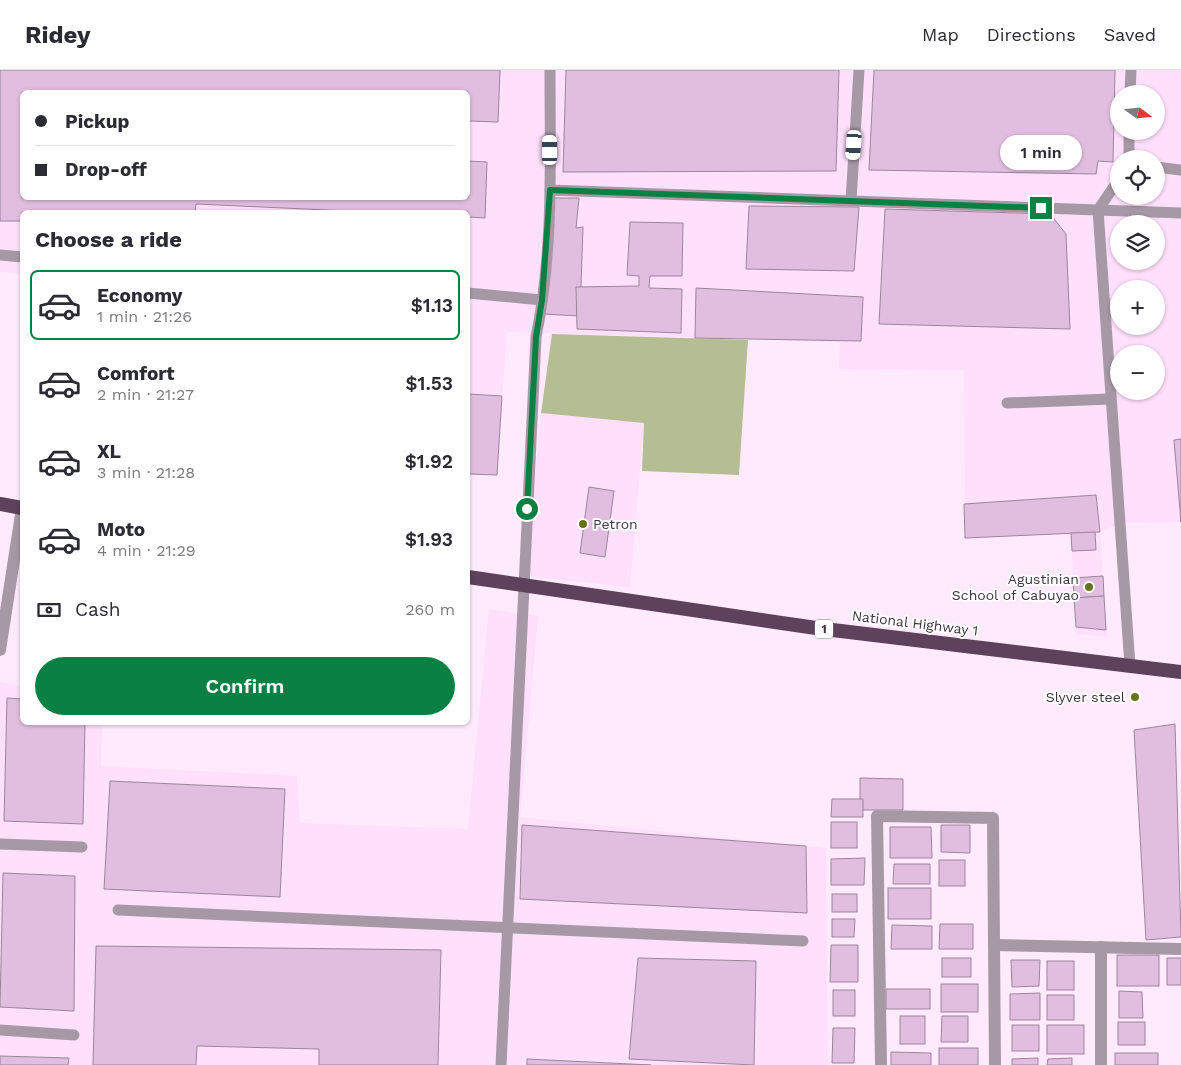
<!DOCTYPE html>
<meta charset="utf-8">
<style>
:root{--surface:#fff;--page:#f7f7f7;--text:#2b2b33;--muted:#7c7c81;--line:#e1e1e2;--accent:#0b8043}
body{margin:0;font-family:"Work Sans",sans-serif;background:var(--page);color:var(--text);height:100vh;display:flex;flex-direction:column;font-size:19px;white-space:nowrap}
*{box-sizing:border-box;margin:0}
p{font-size:16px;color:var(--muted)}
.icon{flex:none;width:28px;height:28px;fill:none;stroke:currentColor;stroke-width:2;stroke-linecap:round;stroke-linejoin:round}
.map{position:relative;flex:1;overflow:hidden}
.panel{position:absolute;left:20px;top:140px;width:450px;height:515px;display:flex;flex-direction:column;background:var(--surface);border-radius:8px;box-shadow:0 1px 4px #0004}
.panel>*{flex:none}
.hud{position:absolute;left:20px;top:20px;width:450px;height:110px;border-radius:8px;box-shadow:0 1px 4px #0004;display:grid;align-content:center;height:110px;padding:0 15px;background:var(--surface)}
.needle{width:32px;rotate:105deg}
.controls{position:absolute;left:1110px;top:15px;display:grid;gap:10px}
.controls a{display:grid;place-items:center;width:55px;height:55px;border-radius:50%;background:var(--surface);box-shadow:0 1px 4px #0004;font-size:25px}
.end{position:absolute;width:22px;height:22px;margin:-11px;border:6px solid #0b8043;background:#fff;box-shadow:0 0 0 2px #fff}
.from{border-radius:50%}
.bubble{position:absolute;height:35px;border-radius:18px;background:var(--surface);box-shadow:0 1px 4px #0004;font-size:16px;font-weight:600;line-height:35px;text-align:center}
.car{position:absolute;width:15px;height:30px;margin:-15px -8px;border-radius:6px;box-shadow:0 0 4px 1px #0007;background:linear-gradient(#fff 24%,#345 0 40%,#fff 0 76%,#345 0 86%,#fff 0)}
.hud b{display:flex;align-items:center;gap:18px;height:48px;font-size:19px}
.hud b+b{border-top:1px solid var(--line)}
.hud i{width:12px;height:12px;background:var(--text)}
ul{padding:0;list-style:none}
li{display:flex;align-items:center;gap:15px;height:70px;margin:0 10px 8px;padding:0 5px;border:2px solid transparent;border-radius:8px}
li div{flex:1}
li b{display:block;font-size:19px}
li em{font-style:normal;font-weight:600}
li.current{border-color:var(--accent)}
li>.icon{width:45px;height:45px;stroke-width:1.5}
h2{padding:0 15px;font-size:22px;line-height:60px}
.pay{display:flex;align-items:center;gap:12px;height:55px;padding:0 15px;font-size:19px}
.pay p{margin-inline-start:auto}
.button{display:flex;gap:10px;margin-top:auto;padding:10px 15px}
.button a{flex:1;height:58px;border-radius:30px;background:var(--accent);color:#fff;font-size:20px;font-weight:600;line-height:58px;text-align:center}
header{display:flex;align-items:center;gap:30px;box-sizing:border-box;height:70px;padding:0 25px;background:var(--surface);border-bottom:1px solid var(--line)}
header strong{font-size:24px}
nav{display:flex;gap:28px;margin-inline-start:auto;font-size:18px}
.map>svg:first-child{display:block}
.built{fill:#fedffc;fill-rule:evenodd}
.forest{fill:#b5bd93}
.building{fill:#e1bedf;stroke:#9c859b}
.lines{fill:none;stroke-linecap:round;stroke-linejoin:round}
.service{stroke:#a798a6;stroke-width:11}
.minor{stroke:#a798a6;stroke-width:12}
.trunk{stroke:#5e425c;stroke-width:14}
.route{stroke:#0b8043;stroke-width:6}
.poi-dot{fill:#67721c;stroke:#fff;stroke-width:2}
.labels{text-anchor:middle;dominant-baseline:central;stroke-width:4;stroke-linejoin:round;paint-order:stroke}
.shield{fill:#fff;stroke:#787177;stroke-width:1}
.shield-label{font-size:12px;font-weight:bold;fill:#3e343d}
.poi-label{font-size:14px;fill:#3e343d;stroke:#fff;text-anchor:end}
.street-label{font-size:14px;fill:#3e343d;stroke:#fff}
</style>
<header>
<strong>Ridey</strong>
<nav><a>Map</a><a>Directions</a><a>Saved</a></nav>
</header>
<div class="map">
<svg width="1181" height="995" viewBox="0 0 1181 995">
<rect width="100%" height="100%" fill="#ffeafd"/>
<g class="built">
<path d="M0,0H1181V452L1120,453L1100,462L1107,567L1076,564L1071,463L965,468L964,300L839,299L840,272L507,262L502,326L468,324V142H22V203L0,202ZM22,22H468V128H22ZM1119,24H1156V61H1119ZM1119,89H1156V126H1119ZM1119,154H1156V191H1119ZM1119,219H1156V256H1119ZM1119,284H1156V321H1119Z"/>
<polygon points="541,343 644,353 630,517 525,506"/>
<polygon points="489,539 538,546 520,747 826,778 828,995 0,995 0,612 22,616 22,652 102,653 101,696 297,706 300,753 468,759"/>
</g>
<polygon class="forest" points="552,264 748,270 739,405 642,401 644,353 541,343"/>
<g class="building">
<polygon points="0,0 500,0 498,52 468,51 468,22 22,22 22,128 468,128 468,91 487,92 485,148 468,147 468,142 371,142 196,134 195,142 22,142 22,151 0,151"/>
<polygon points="566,0 839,0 836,101 563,102"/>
<polygon points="874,0 1115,0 1113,92 1098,91 1096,104 869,100"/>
<polygon points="551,128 579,128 576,158 583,157 580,246 543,244"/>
<polygon points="749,136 859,137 854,201 746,199"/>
<polygon points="885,139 1050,144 1066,164 1070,259 879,254"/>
<polygon points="630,152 683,153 682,206 650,206 649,218 682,219 681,263 577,259 576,217 639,216 639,206 627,205"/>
<polygon points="696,218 863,227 861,271 695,268"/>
<polygon points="468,324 502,326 497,405 468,404"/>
<polygon points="1181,369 1181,452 1174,370"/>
<polygon points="589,417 614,421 605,487 580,483"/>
<polygon points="1096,425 1100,462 965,468 964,434"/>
<polygon points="1095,462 1096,480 1072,481 1071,463"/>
<polygon points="1103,506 1104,526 1074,528 1073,508"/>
<polygon points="1104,526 1106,560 1076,557 1074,528"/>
<polygon points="7,628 22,629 22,652 85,652 83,754 4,751"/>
<polygon points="1175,654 1181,867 1146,870 1134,660"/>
<polygon points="860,708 903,709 903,740 860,740"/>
<polygon points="110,711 285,719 280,827 104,819"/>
<polygon points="832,729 863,729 863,747 831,747"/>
<rect x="831" y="752" width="26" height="26"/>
<polygon points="522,755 806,776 807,843 520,829"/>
<polygon points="941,755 970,755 970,783 941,782"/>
<polygon points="890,757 931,757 932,788 890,788"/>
<polygon points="865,788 864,815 831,815 831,789"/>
<rect x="939" y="790" width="26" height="26"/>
<polygon points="894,794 930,794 930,814 893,814"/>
<polygon points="3,803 75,806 74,941 0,937"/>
<rect x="888" y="818" width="43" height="31"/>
<rect x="832" y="824" width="25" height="18"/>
<polygon points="832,849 855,849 854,867 832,867"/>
<polygon points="940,854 973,854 973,879 939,879"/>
<polygon points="892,855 932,856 932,879 891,879"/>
<polygon points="831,875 858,875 858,912 830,912"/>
<polygon points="96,876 441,880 438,995 319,995 319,979 197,976 196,995 93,995"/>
<rect x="1117" y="885" width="42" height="31"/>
<polygon points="638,888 756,891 754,995 629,989"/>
<rect x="942" y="888" width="29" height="19"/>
<rect x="1167" y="888" width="14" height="27"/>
<polygon points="1011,890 1040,890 1039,916 1012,917"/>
<rect x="1047" y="891" width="27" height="29"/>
<rect x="941" y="914" width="37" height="28"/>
<rect x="886" y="919" width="44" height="20"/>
<rect x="833" y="920" width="22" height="26"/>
<polygon points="1119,921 1142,922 1143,948 1119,948"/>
<polygon points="1040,923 1040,950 1010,950 1010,924"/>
<rect x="1047" y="925" width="27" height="25"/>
<rect x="900" y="946" width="25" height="28"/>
<polygon points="942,946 968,946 968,972 941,972"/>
<rect x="1118" y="952" width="27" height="23"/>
<rect x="1012" y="955" width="27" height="26"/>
<rect x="1047" y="955" width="37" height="29"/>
<polygon points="833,958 855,958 854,993 832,993"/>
<rect x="939" y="978" width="39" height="17"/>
<polygon points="891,982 931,983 931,995 891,995"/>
<rect x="1115" y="983" width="43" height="12"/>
<polygon points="0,986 69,988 68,995 0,995"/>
<polygon points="1038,988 1038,995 1012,995 1012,989"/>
<polygon points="1072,988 1072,995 1047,995 1048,989"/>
<polygon points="527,989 651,995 527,995"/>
</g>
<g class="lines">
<g class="service">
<polyline points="1130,24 1131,0"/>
<polyline points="1129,89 1129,61"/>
<polyline points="1156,97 1181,100"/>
<polyline points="550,120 1098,140 1130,596"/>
<polyline points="851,131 859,0"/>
<polyline points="1098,140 1181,143"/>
<polyline points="1098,140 1119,109"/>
<polyline points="0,185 22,187"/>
<polyline points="468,223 542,230"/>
<polyline points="1007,333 1110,329"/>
<polyline points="0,774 82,777"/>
<polyline points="118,840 803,871"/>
<polyline points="0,960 74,965"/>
<path d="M501,995L536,267C554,180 550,89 550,0"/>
</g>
<g class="minor">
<polyline points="0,580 22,438"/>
<polyline points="994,875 1181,879"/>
<polyline points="881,995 877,746 993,748 995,995"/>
<polyline points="1101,995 1101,877"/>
</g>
<g class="trunk">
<polyline points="0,434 22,438"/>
<polyline points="468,507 816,558 1181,602"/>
</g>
</g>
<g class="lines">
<polyline class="route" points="527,439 536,267 542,230 550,120 1041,138"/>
</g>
<g class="poi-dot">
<circle cx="583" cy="454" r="5"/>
<circle cx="1089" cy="517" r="5"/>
<circle cx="1135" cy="627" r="5"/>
</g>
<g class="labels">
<rect class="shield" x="815" y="549.5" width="18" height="19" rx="4"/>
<g class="shield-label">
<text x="824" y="559">1</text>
</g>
<g class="poi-label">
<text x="593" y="454" text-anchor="start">Petron</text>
<text x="1079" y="509">Agustinian<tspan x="1079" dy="16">School of Cabuyao</tspan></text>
<text x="1125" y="627">Slyver steel</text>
</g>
<g class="street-label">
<text transform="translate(915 553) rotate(7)">National Highway 1</text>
</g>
</g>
</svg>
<div class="controls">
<a><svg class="needle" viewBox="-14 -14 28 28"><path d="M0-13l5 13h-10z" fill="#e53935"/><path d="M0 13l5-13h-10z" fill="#7c7c81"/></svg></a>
<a><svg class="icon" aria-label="locate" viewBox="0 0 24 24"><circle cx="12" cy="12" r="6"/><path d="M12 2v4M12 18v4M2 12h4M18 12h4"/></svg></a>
<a><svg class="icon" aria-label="layers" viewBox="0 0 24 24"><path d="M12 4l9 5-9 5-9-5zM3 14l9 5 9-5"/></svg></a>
<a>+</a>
<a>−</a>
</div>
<i class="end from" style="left:527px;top:439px"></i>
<i class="end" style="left:1041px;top:138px"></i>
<div class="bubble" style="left:1000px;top:65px;width:82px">1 min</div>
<i class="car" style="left:854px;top:75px;rotate:184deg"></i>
<i class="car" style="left:550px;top:80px;rotate:0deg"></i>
<div class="hud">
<b><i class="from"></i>Pickup</b>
<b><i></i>Drop-off</b>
</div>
<section class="panel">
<h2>Choose a ride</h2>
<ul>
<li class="current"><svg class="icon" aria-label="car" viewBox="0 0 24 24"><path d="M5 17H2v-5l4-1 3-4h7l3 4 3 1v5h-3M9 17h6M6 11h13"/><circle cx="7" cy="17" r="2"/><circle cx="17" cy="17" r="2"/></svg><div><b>Economy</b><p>1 min · 21:26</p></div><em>$1.13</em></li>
<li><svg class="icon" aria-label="car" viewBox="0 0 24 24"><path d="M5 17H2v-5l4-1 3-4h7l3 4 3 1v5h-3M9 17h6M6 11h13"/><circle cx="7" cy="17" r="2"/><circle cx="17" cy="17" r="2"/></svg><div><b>Comfort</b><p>2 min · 21:27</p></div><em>$1.53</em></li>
<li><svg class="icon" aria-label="car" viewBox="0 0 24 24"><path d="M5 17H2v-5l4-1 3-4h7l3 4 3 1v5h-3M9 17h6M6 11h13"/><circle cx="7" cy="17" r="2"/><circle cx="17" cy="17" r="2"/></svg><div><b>XL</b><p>3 min · 21:28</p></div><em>$1.92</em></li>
<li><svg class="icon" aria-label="car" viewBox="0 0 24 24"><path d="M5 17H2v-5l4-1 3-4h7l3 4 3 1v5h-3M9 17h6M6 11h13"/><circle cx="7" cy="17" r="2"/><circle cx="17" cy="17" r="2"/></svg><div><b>Moto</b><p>4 min · 21:29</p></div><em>$1.93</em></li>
</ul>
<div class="pay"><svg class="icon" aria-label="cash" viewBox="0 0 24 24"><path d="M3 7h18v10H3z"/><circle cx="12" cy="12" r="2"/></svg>Cash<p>260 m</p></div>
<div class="button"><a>Confirm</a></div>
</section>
</div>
